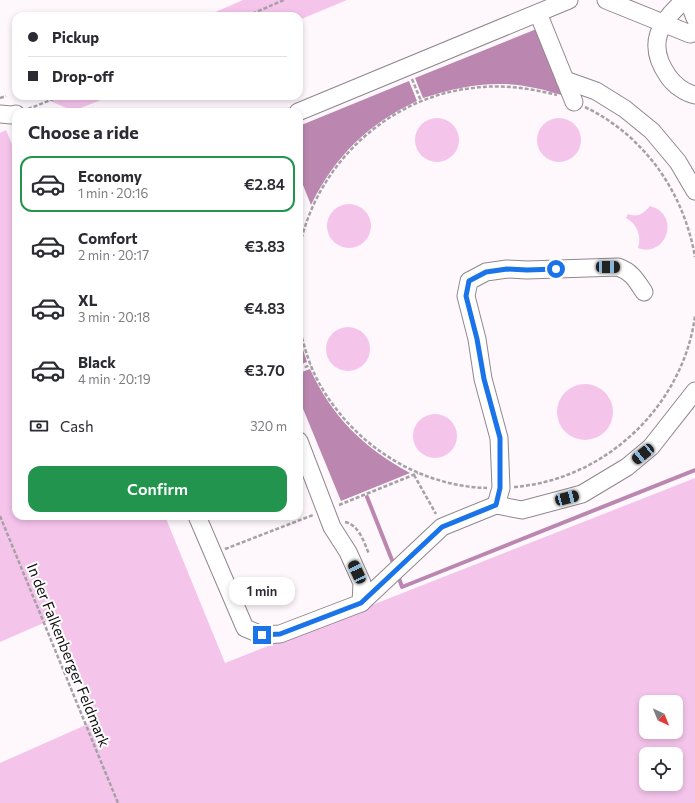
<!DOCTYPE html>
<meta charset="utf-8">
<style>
:root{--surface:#fff;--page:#f7f7f7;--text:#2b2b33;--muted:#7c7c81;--line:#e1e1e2;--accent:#23944e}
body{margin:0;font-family:Commissioner,sans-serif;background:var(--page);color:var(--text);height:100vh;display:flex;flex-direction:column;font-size:15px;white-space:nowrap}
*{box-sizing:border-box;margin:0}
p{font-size:13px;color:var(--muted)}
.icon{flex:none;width:22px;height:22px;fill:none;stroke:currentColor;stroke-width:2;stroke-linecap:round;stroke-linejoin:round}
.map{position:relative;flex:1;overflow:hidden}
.panel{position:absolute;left:12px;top:108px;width:291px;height:412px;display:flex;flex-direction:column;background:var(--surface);border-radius:12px;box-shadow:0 2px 6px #0003}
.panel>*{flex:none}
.guide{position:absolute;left:12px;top:12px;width:291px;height:88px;border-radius:12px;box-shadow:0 2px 6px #0003;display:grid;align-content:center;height:88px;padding:0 16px;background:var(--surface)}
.needle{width:26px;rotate:137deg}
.fabs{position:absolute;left:639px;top:695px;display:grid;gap:8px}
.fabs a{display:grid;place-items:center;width:44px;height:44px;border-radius:8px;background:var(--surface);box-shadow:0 2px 6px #0003;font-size:20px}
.end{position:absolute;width:18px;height:18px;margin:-9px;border:5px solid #1a73e8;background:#fff;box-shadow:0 0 0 2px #fff}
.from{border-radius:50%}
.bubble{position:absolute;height:28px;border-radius:12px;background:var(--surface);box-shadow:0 2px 6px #0003;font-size:13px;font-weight:600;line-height:28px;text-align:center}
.car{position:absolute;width:12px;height:24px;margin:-12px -6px;border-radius:5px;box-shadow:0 0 3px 1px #0007;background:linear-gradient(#222 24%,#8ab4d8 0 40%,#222 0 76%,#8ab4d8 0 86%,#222 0)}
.guide b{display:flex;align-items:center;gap:14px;height:38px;font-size:15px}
.guide b+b{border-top:1px solid var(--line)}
.guide i{width:10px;height:10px;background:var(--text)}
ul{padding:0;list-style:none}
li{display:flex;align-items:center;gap:12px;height:56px;margin:0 8px 6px;padding:0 8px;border:2px solid transparent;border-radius:12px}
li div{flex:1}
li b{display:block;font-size:15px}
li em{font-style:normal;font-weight:600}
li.current{border-color:var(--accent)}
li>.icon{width:36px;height:36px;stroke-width:1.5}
h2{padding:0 16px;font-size:18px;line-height:48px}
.pay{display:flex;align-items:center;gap:10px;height:44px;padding:0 16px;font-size:15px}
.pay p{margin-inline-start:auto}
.cta{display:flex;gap:8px;margin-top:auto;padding:8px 16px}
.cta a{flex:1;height:46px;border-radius:12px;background:var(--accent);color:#fff;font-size:16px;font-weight:600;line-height:46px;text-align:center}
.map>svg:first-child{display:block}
.green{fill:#f5c4eb;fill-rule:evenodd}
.water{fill:#bb87b0}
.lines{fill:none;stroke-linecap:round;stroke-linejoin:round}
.stream{stroke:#bb87b0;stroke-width:4}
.minor-casing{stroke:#90878e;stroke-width:19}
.path{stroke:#a5a1a4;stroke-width:2.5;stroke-dasharray:4 2;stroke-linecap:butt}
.minor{stroke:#fff;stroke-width:17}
.route{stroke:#1a73e8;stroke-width:5}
.labels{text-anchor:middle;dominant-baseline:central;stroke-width:4;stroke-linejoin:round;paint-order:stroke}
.street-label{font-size:15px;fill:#120f11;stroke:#fff}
</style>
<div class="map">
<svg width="695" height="803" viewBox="0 0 695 803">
<rect width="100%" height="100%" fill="#fef8fd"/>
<g class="green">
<polygon points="243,0 347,0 299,20 299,16 206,16"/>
<polygon points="39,96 111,96 73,111"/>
<circle cx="559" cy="140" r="22"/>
<circle cx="437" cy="140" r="22"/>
<path d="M6,130L16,154V516H165L225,663L695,478V803H0V763L88,724L95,714L55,618L0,642V133ZM646,702H676V732H646ZM646,754H676V784H646Z"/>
<circle cx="349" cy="226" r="22"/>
<path d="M650,206C681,214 667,258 638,248C642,236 637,224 626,218L628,214C638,218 644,213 650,206Z"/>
<circle cx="348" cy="349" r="22"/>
<circle cx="585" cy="412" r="28"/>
<circle cx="435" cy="436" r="22"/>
</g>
<g class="water">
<path d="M539,28L568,97C557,94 546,90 535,88C498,79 459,86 423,98L415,78Z"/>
<path d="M409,81L417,101C368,124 335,156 311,205L299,175V126Z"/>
<polygon points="299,337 307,362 299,365"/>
<path d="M310,369C332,417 364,448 410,473L341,501L299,399V373Z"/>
</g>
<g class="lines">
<g class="stream">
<polyline points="367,497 394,565"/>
<polyline points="398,575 402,587 695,470"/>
</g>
<defs>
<g id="minor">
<polyline points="606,0 690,34 695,29"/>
<path d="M685,0C659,22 646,45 668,76C674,85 685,93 695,95"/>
<polyline points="688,0 695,18"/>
<polyline points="538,13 574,102"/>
<polyline points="565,80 596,91 625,109 652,131 678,162 695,191"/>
<polyline points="298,112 569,0"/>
<polyline points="0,114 11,115 16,114"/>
<path d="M496,505L501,488L499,438L483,379L477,339L466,296L469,281L486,272L507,269L527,270L618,267C632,272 636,280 644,292"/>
<polyline points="197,516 245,628 262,635 280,634 361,603 362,583 348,552 332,527 299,441"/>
<polyline points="361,603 442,527 496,505 522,510 582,494 627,467 651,447 695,391"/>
</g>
</defs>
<use href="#minor" class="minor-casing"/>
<g class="path">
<polyline points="247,16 284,0"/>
<polyline points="412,79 421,101"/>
<polyline points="0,98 6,96"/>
<path d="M585,107C645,136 684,193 695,257"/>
<polyline points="28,109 61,96"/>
<polyline points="32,112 41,112"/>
<path d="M299,250C315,166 387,97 473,88C501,84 529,88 557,95"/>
<path d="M299,326C304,346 309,365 319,383C353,444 417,486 487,488"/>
<polyline points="299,369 311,365"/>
<polyline points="414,475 436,514"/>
<path d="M514,487C605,480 683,406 695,316"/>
<polyline points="339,505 418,473"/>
<polyline points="0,516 118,803"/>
<path d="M345,522C359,525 364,542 369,554"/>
<polyline points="225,549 313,515"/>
</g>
<use href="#minor" class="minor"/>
</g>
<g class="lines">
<polyline class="route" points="262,635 280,634 361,603 442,527 496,505 500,488 500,438 484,379 477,339 466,296 469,281 486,272 507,269 527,270 556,269"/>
</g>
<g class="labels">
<g class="street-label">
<text transform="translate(69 655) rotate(68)">In der Falkenberger Feldmark</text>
</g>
</g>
</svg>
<div class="fabs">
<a><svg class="needle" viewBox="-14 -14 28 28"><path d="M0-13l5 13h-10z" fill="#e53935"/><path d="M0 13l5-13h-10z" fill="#7c7c81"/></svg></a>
<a><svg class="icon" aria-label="locate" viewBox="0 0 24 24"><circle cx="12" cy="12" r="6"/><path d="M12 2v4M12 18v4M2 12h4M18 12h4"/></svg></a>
</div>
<i class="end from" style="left:556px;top:269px"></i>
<i class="end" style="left:262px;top:635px"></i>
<div class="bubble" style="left:229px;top:577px;width:66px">1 min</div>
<i class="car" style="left:608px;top:267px;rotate:91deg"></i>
<i class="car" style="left:643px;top:454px;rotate:231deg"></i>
<i class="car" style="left:567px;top:498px;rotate:75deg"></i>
<i class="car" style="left:357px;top:572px;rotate:335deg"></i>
<div class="guide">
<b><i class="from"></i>Pickup</b>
<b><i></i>Drop-off</b>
</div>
<section class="panel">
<h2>Choose a ride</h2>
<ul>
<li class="current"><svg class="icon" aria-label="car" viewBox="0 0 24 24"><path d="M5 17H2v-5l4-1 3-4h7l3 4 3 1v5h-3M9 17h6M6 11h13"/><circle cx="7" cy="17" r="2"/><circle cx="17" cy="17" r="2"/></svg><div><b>Economy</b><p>1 min · 20:16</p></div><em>€2.84</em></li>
<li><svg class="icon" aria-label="car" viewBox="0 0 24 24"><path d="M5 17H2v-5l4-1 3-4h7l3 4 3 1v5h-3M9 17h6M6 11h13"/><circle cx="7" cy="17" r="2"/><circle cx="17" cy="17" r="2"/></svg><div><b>Comfort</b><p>2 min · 20:17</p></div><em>€3.83</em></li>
<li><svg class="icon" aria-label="car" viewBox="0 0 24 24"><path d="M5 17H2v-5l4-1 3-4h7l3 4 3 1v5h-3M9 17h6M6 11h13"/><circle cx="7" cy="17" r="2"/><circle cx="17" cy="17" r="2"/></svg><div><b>XL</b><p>3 min · 20:18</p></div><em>€4.83</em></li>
<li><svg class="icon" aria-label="car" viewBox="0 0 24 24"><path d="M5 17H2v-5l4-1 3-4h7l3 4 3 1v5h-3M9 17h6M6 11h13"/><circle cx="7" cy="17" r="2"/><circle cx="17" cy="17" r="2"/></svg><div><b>Black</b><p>4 min · 20:19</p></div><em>€3.70</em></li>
</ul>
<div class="pay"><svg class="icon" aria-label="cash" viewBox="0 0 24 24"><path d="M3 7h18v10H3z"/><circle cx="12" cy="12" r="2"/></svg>Cash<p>320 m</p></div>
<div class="cta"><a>Confirm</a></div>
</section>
</div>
